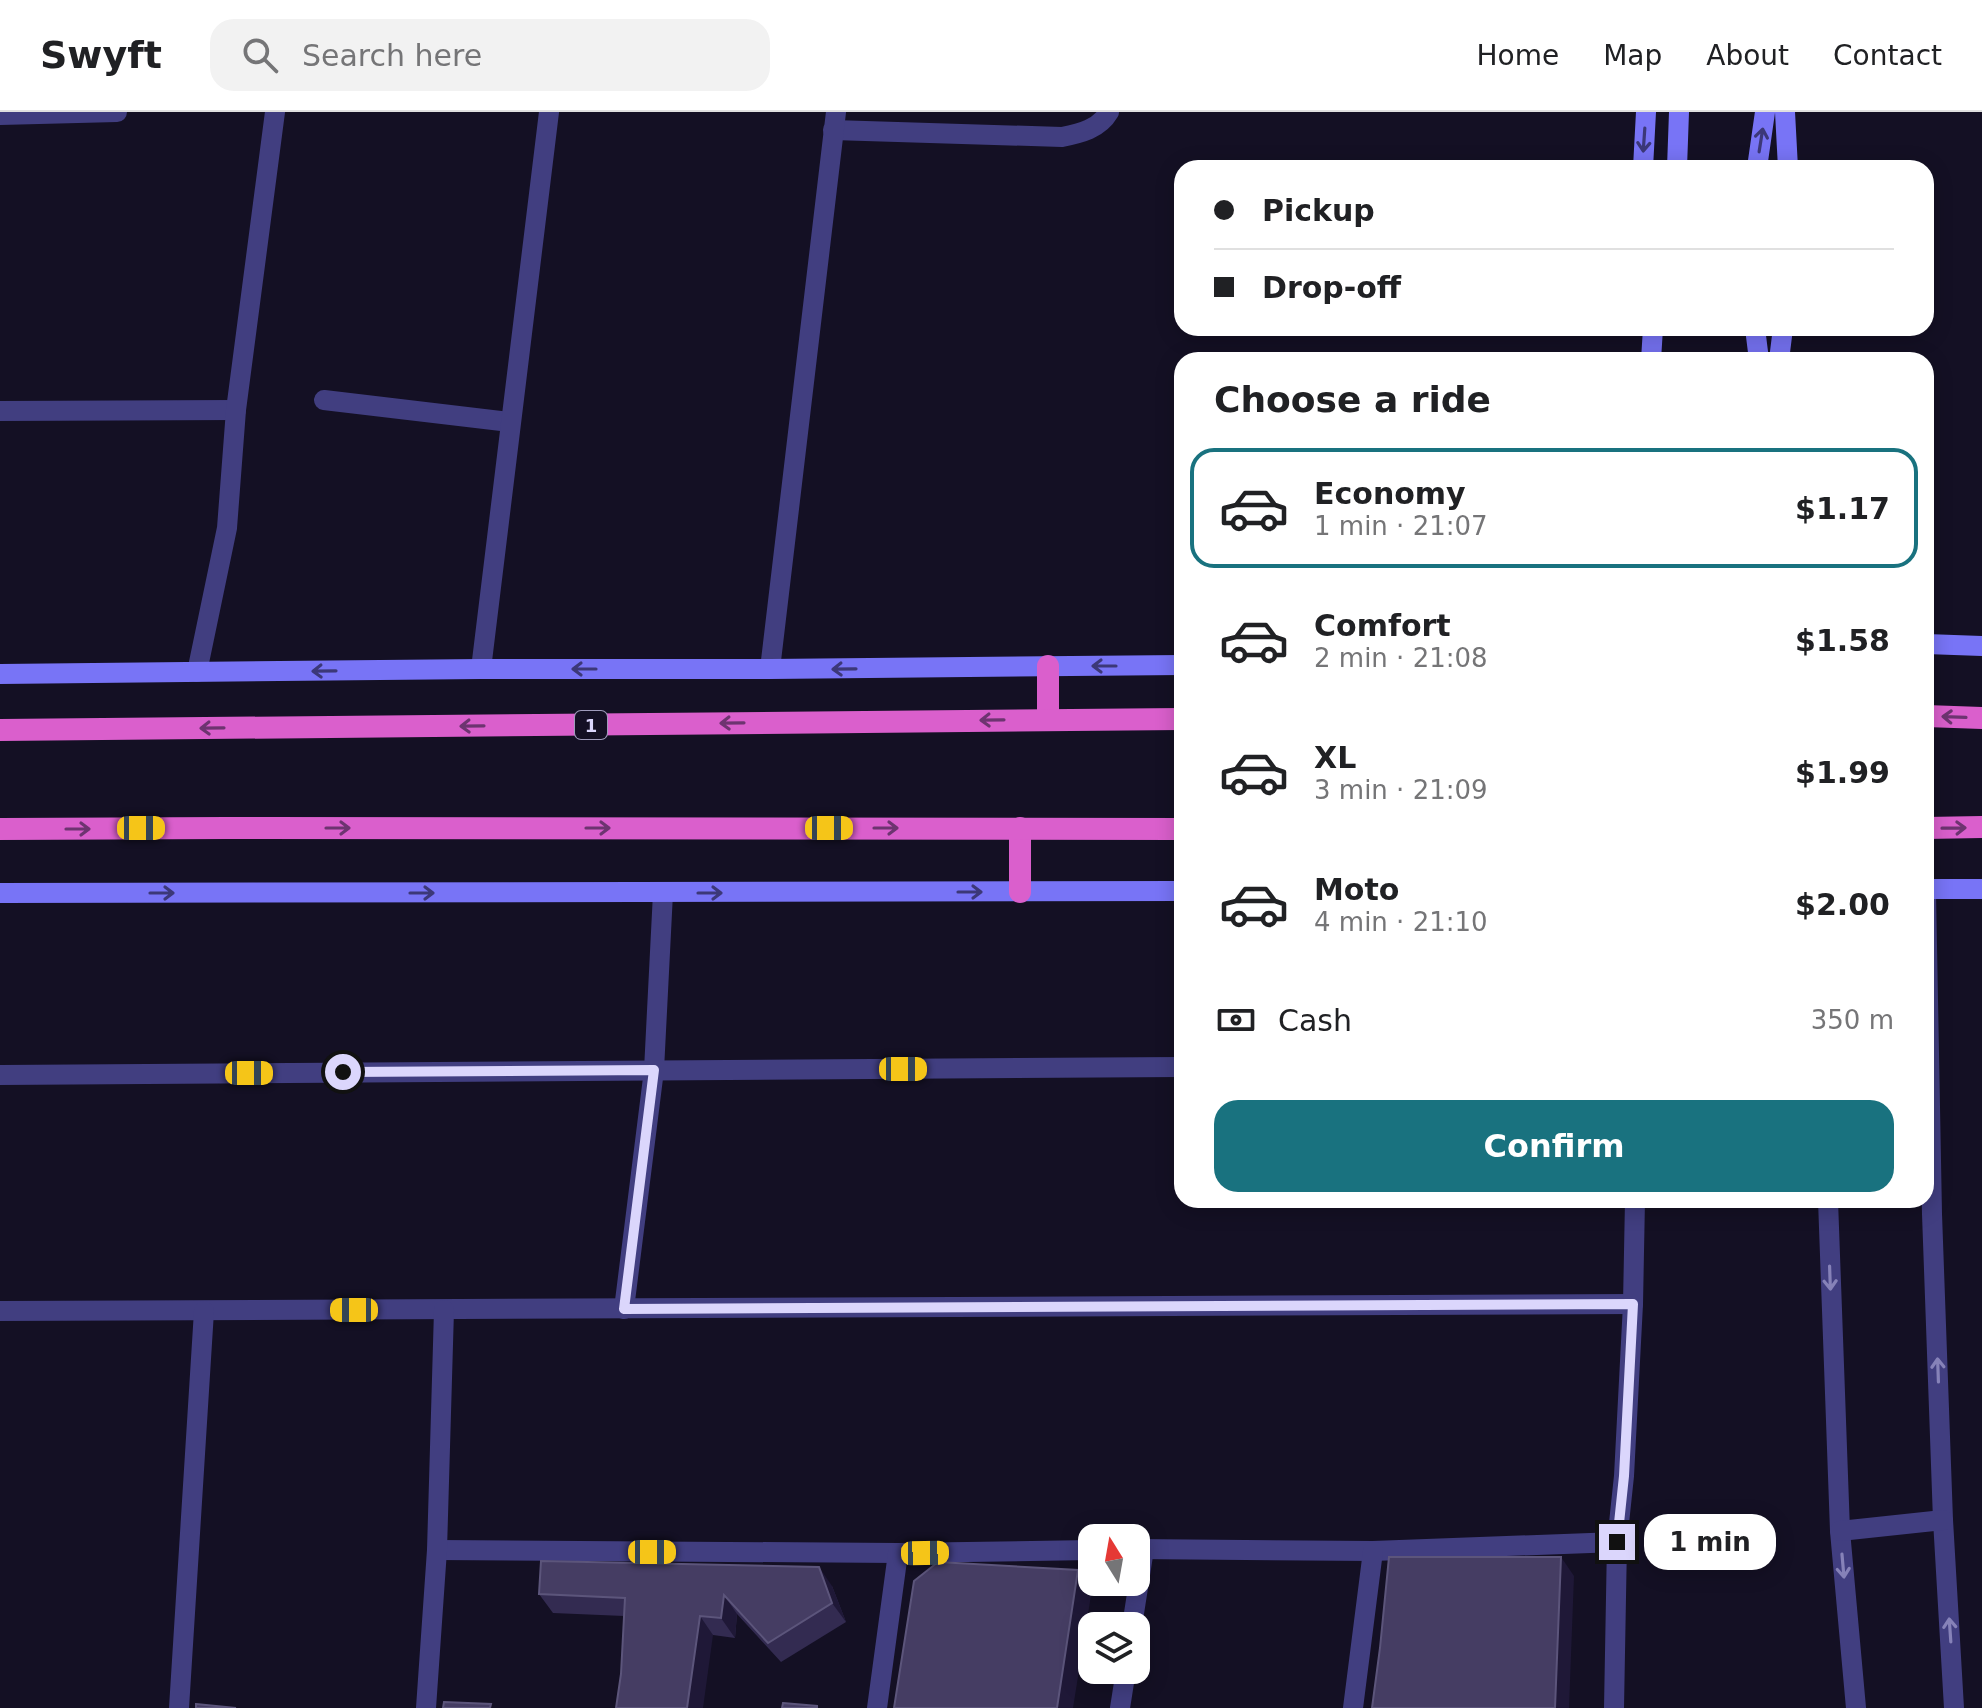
<!DOCTYPE html>
<meta charset="utf-8">
<style>
:root{--surface:#fff;--page:#f2f2f2;--text:#202124;--muted:#757577;--line:#e0e0e0;--accent:#19727f}
body{margin:0;font-family:"DejaVu Sans",sans-serif;background:var(--page);color:var(--text);height:100vh;display:flex;flex-direction:column;font-size:30px;white-space:nowrap}
*{box-sizing:border-box;margin:0}
p{font-size:26px;color:var(--muted)}
.icon{flex:none;width:44px;height:44px;fill:none;stroke:currentColor;stroke-width:2;stroke-linecap:round;stroke-linejoin:round}
.map{position:relative;flex:1;overflow:hidden}
.side{position:absolute;left:1174px;top:240px;width:760px;height:856px;display:flex;flex-direction:column;background:var(--surface);border-radius:24px;box-shadow:0 4px 20px #0003}
.side>*{flex:none}
.hud{position:absolute;left:1174px;top:48px;width:760px;height:176px;border-radius:24px;box-shadow:0 4px 20px #0003;display:grid;align-content:center;height:176px;padding:0 40px;background:var(--surface)}
.needle{width:52px;rotate:349deg}
.tools{position:absolute;left:1078px;top:1412px;display:grid;gap:16px}
.tools a{display:grid;place-items:center;width:72px;height:72px;border-radius:16px;background:var(--surface);box-shadow:0 4px 20px #0003;font-size:40px}
.end{position:absolute;width:36px;height:36px;margin:-18px;border:10px solid #dbd6fc;background:#111;box-shadow:0 0 0 4px #111}
.from{border-radius:50%}
.bubble{position:absolute;height:56px;border-radius:24px;background:var(--surface);box-shadow:0 4px 20px #0003;font-size:26px;font-weight:600;line-height:56px;text-align:center}
.car{position:absolute;width:24px;height:48px;margin:-24px -12px;border-radius:10px;box-shadow:0 0 6px 2px #0007;background:linear-gradient(#f5c518 24%,#345 0 40%,#f5c518 0 76%,#345 0 86%,#f5c518 0)}
.hud b{display:flex;align-items:center;gap:28px;height:76px;font-size:30px}
.hud b+b{border-top:2px solid var(--line)}
.hud i{width:20px;height:20px;background:var(--text)}
ul{padding:0;list-style:none}
li{display:flex;align-items:center;gap:24px;height:120px;margin:0 16px 12px;padding:0 24px;border:4px solid transparent;border-radius:24px}
li div{flex:1}
li b{display:block;font-size:30px}
li em{font-style:normal;font-weight:600}
li.selected{border-color:var(--accent)}
li>.icon{width:72px;height:72px;stroke-width:1.5}
h2{padding:0 40px;font-size:36px;line-height:96px}
.pay{display:flex;align-items:center;gap:20px;height:88px;padding:0 40px;font-size:30px}
.pay p{margin-inline-start:auto}
.cta{display:flex;gap:16px;margin-top:auto;padding:16px 40px}
.cta a{flex:1;height:92px;border-radius:24px;background:var(--accent);color:#fff;font-size:32px;font-weight:600;line-height:92px;text-align:center}
header{display:flex;align-items:center;gap:48px;box-sizing:border-box;height:112px;padding:0 40px;background:var(--surface);border-bottom:2px solid var(--line)}
header strong{font-size:38px}
nav{display:flex;gap:44px;margin-inline-start:auto;font-size:28px}
.search{width:560px;height:72px;background:var(--page);display:flex;align-items:center;gap:20px;box-sizing:border-box;padding:0 28px;border-radius:24px;color:var(--muted);font-size:30px}
.map>svg:first-child{display:block}
.lines{fill:none;stroke-linecap:round;stroke-linejoin:round}
.service{stroke:#413e80;stroke-width:20}
.minor{stroke:#413e80;stroke-width:20}
.tertiary{stroke:#413e80;stroke-width:20}
.secondary{stroke:#7874f6;stroke-width:20}
.trunk{stroke:#da5fcc;stroke-width:22}
.wall{fill:#332b51}
.shaded-wall{fill:#1f1837}
.building{fill:#453d63;stroke:#5c557b;stroke-width:2}
.oneway{stroke:#3c3878}
.oneway2{stroke:#6d3470}
.oneway3{stroke:#8682b8}
.route{stroke:#dbd6fc;stroke-width:10}
.labels{text-anchor:middle;dominant-baseline:central;stroke-width:7;stroke-linejoin:round;paint-order:stroke}
.shield{fill:#141024;stroke:#9f9bbb;stroke-width:2}
.shield-label{font-size:18px;font-weight:bold;fill:#dbd6fc}
</style>
<header>
<strong>Swyft</strong>
<div class="search"><svg class="icon" aria-label="search" viewBox="0 0 24 24"><circle cx="10" cy="10" r="6"/><path d="M15 15l6 6"/></svg>Search here</div>
<nav><a>Home</a><a>Map</a><a>About</a><a>Contact</a></nav>
</header>
<div class="map">
<svg width="1982" height="1596" viewBox="0 0 1982 1596">
<rect width="100%" height="100%" fill="#141024"/>
<g class="lines">
<g class="service">
<polyline points="324,288 510,310"/>
<polyline points="624,1197 654,958 663,781"/>
</g>
<g class="minor">
<polyline points="0,3 117,0"/>
<path d="M833,18L1062,25C1081,21 1099,17 1109,0"/>
<polyline points="0,299 236,298"/>
<polyline points="481,557 549,0"/>
<polyline points="770,557 836,0"/>
<polyline points="197,560 227,416 236,298 275,0"/>
<polyline points="0,963 1182,955"/>
<polyline points="0,1199 1633,1192"/>
<polyline points="1136,1437 1373,1439 1617,1430"/>
<polyline points="437,1438 898,1441 1092,1438"/>
<polyline points="1132,1514 1144,1437"/>
<polyline points="179,1596 204,1199"/>
<polyline points="426,1596 437,1438 444,1198"/>
<polyline points="877,1596 898,1441"/>
<polyline points="1120,1596 1126,1558"/>
<polyline points="1353,1596 1373,1439"/>
<polyline points="1614,1596 1617,1430 1624,1364 1633,1192 1635,1088"/>
</g>
<g class="tertiary">
<polyline points="1926,780 1932,1102 1943,1408 1954,1596"/>
<polyline points="1828,1088 1840,1419 1856,1596"/>
<polyline points="1840,1419 1943,1408"/>
</g>
<g class="secondary">
<polyline points="1785,0 1788,56"/>
<polyline points="1643,56 1646,0"/>
<polyline points="1677,56 1679,0"/>
<polyline points="1757,56 1765,0"/>
<polyline points="1755,216 1759,248"/>
<polyline points="1651,248 1653,216"/>
<polyline points="1779,248 1783,216"/>
<polyline points="1926,532 1982,534"/>
<polyline points="0,562 481,557 770,557 1182,553"/>
<polyline points="1926,777 1982,777"/>
<polyline points="0,781 1182,779"/>
</g>
<g class="trunk">
<polyline points="1048,554 1048,608"/>
<polyline points="1926,604 1982,606"/>
<polyline points="0,618 1182,607"/>
<polyline points="1020,716 1020,780"/>
<polyline points="1926,716 1982,715"/>
<polyline points="0,717 226,716 1182,717"/>
</g>
</g>
<polygon class="wall" points="832,1474 846,1510 781,1550 737,1502 735,1526 713,1523 624,1504 553,1501 539,1482"/>
<g class="shaded-wall">
<polygon points="1561,1445 1574,1464 1569,1596 1555,1596"/>
<polygon points="819,1455 832,1474 846,1510 832,1491"/>
<polygon points="1078,1458 1092,1477 1073,1596 1057,1596"/>
<polygon points="724,1483 737,1502 735,1526 721,1506"/>
<polygon points="700,1504 713,1523 703,1596 687,1596"/>
</g>
<g class="building">
<polygon points="1389,1445 1561,1445 1555,1596 1372,1596 1380,1536"/>
<polygon points="541,1449 819,1455 832,1491 768,1531 724,1483 721,1506 700,1504 687,1596 616,1596 621,1562 625,1486 539,1482"/>
<polygon points="938,1450 1078,1458 1057,1596 894,1596 914,1469"/>
<polygon points="444,1590 491,1592 490,1596 443,1596"/>
<polygon points="783,1591 817,1594 817,1596 782,1596"/>
<polygon points="196,1592 236,1596 196,1596"/>
</g>
<defs><path id="oneway-shaft" d="M-6 0H5M1.5-3L5.5 0L1.5 3" fill="none" stroke-width="1.6" stroke-linecap="round" stroke-linejoin="round" transform="scale(2)"/></defs>
<g class="oneway">
<use href="#oneway-shaft" transform="translate(1644 28) rotate(94)"/>
<use href="#oneway-shaft" transform="translate(1761 28) rotate(-81)"/>
<use href="#oneway-shaft" transform="translate(1104 554) rotate(180)"/>
<use href="#oneway-shaft" transform="translate(584 557) rotate(-180)"/>
<use href="#oneway-shaft" transform="translate(844 557) rotate(179)"/>
<use href="#oneway-shaft" transform="translate(324 559) rotate(179)"/>
<use href="#oneway-shaft" transform="translate(970 780)"/>
<use href="#oneway-shaft" transform="translate(162 781)"/>
<use href="#oneway-shaft" transform="translate(422 781)"/>
<use href="#oneway-shaft" transform="translate(710 781)"/>
</g>
<g class="oneway2">
<use href="#oneway-shaft" transform="translate(1954 605) rotate(-178)"/>
<use href="#oneway-shaft" transform="translate(992 608) rotate(179)"/>
<use href="#oneway-shaft" transform="translate(732 611) rotate(179)"/>
<use href="#oneway-shaft" transform="translate(472 614) rotate(179)"/>
<use href="#oneway-shaft" transform="translate(212 616) rotate(179)"/>
<use href="#oneway-shaft" transform="translate(338 716)"/>
<use href="#oneway-shaft" transform="translate(598 716)"/>
<use href="#oneway-shaft" transform="translate(886 716)"/>
<use href="#oneway-shaft" transform="translate(1954 716) rotate(-1)"/>
<use href="#oneway-shaft" transform="translate(78 717)"/>
</g>
<g class="oneway3">
<use href="#oneway-shaft" transform="translate(1830 1166) rotate(88)"/>
<use href="#oneway-shaft" transform="translate(1938 1258) rotate(-92)"/>
<use href="#oneway-shaft" transform="translate(1843 1454) rotate(85)"/>
<use href="#oneway-shaft" transform="translate(1950 1518) rotate(-94)"/>
</g>
<g class="lines">
<polyline class="route" points="343,960 654,958 624,1197 1633,1192 1624,1364 1617,1430"/>
</g>
<g class="labels">
<rect class="shield" x="575" y="599" width="32" height="28" rx="6"/>
<g class="shield-label">
<text x="591" y="613">1</text>
</g>
</g>
</svg>
<div class="tools">
<a><svg class="needle" viewBox="-14 -14 28 28"><path d="M0-13l5 13h-10z" fill="#e53935"/><path d="M0 13l5-13h-10z" fill="#757577"/></svg></a>
<a><svg class="icon" aria-label="layers" viewBox="0 0 24 24"><path d="M12 4l9 5-9 5-9-5zM3 14l9 5 9-5"/></svg></a>
</div>
<i class="end from" style="left:343px;top:960px"></i>
<i class="end" style="left:1617px;top:1430px"></i>
<div class="bubble" style="left:1644px;top:1402px;width:132px">1 min</div>
<i class="car" style="left:141px;top:716px;rotate:90deg"></i>
<i class="car" style="left:829px;top:716px;rotate:90deg"></i>
<i class="car" style="left:903px;top:957px;rotate:90deg"></i>
<i class="car" style="left:249px;top:961px;rotate:90deg"></i>
<i class="car" style="left:354px;top:1198px;rotate:270deg"></i>
<i class="car" style="left:652px;top:1440px;rotate:90deg"></i>
<i class="car" style="left:925px;top:1441px;rotate:89deg"></i>
<div class="hud">
<b><i class="from"></i>Pickup</b>
<b><i></i>Drop-off</b>
</div>
<section class="side">
<h2>Choose a ride</h2>
<ul>
<li class="selected"><svg class="icon" aria-label="car" viewBox="0 0 24 24"><path d="M5 17H2v-5l4-1 3-4h7l3 4 3 1v5h-3M9 17h6M6 11h13"/><circle cx="7" cy="17" r="2"/><circle cx="17" cy="17" r="2"/></svg><div><b>Economy</b><p>1 min · 21:07</p></div><em>$1.17</em></li>
<li><svg class="icon" aria-label="car" viewBox="0 0 24 24"><path d="M5 17H2v-5l4-1 3-4h7l3 4 3 1v5h-3M9 17h6M6 11h13"/><circle cx="7" cy="17" r="2"/><circle cx="17" cy="17" r="2"/></svg><div><b>Comfort</b><p>2 min · 21:08</p></div><em>$1.58</em></li>
<li><svg class="icon" aria-label="car" viewBox="0 0 24 24"><path d="M5 17H2v-5l4-1 3-4h7l3 4 3 1v5h-3M9 17h6M6 11h13"/><circle cx="7" cy="17" r="2"/><circle cx="17" cy="17" r="2"/></svg><div><b>XL</b><p>3 min · 21:09</p></div><em>$1.99</em></li>
<li><svg class="icon" aria-label="car" viewBox="0 0 24 24"><path d="M5 17H2v-5l4-1 3-4h7l3 4 3 1v5h-3M9 17h6M6 11h13"/><circle cx="7" cy="17" r="2"/><circle cx="17" cy="17" r="2"/></svg><div><b>Moto</b><p>4 min · 21:10</p></div><em>$2.00</em></li>
</ul>
<div class="pay"><svg class="icon" aria-label="cash" viewBox="0 0 24 24"><path d="M3 7h18v10H3z"/><circle cx="12" cy="12" r="2"/></svg>Cash<p>350 m</p></div>
<div class="cta"><a>Confirm</a></div>
</section>
</div>
